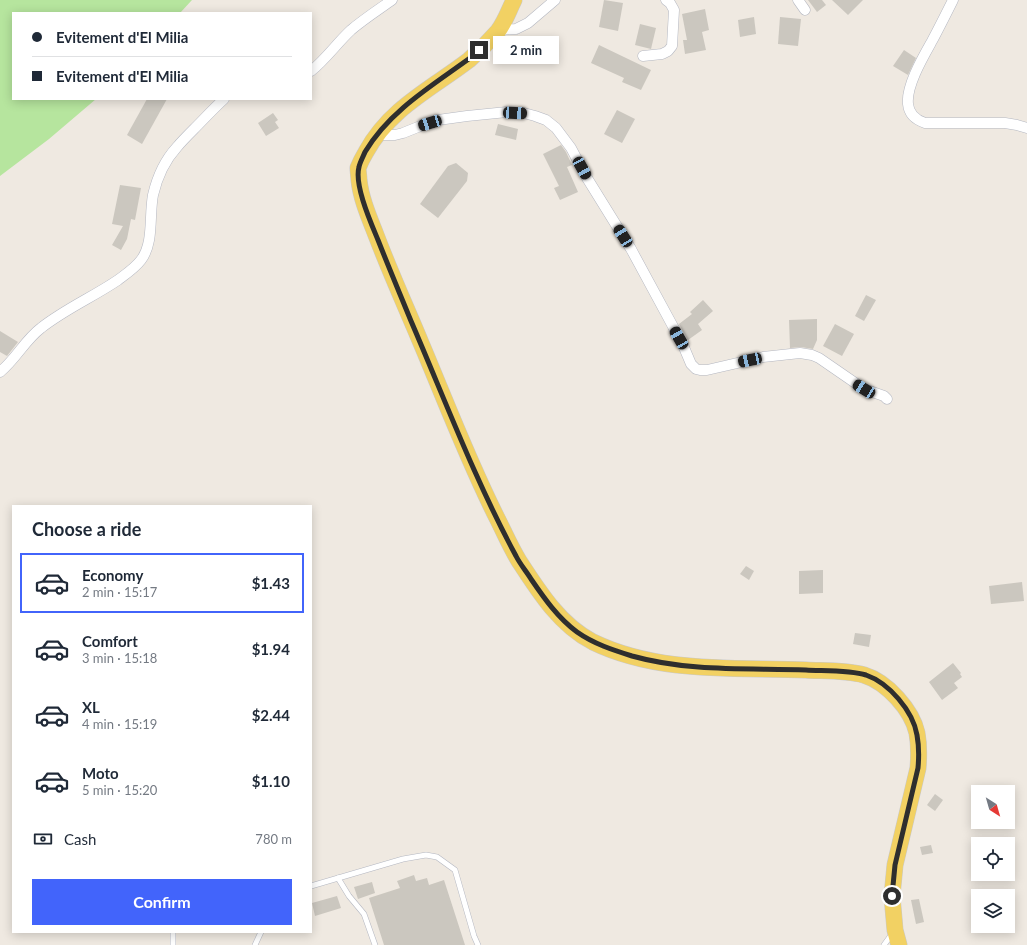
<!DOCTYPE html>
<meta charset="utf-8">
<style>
:root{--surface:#fff;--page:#f6f6f7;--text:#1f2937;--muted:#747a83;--line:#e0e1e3;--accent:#4264fb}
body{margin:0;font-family:Lato,sans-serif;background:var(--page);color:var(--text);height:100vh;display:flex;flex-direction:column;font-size:15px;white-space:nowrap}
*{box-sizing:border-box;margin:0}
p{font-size:13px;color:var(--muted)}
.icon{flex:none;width:22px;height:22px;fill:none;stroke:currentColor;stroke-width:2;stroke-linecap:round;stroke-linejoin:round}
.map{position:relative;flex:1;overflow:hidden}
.panel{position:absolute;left:12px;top:505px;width:300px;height:428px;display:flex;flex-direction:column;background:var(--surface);border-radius:0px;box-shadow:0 2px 10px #0003}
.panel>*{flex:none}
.top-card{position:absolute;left:12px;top:12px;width:300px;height:88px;border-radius:0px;box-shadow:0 2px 10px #0003;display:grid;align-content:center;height:88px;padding:0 20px;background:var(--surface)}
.needle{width:26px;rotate:143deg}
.controls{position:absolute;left:971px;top:785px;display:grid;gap:8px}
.controls a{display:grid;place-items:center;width:44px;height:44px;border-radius:0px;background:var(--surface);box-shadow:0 2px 10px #0003;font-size:20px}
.end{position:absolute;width:18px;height:18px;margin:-9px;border:5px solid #2e2e2e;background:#fff;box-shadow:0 0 0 2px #fff}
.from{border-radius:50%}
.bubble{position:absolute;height:28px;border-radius:0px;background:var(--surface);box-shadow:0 2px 10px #0003;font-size:13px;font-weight:700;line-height:28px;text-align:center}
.car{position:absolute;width:12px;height:24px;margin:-12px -6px;border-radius:5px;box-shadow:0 0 3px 1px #0007;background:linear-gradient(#222 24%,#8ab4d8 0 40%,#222 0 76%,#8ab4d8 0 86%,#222 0)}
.top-card b{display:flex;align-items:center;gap:14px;height:38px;font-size:15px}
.top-card b+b{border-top:1px solid var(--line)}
.top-card i{width:10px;height:10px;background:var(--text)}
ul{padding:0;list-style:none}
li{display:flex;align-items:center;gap:12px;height:60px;margin:0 8px 6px;padding:0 12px;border:2px solid transparent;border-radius:0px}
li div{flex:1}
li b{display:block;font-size:15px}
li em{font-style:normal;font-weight:700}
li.active{border-color:var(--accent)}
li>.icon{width:36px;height:36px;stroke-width:1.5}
h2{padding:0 20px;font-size:18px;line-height:48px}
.pay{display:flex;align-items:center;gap:10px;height:44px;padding:0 20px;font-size:15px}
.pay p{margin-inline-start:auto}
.button{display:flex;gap:8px;margin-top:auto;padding:8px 20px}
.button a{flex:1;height:46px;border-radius:0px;background:var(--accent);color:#fff;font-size:16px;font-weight:700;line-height:46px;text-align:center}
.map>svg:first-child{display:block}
.green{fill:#b6e59e}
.building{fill:#cbc7bf}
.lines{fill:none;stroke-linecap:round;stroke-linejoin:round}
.lane-casing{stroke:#b4b7c1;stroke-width:6}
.street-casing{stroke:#b4b7c1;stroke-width:11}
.primary-casing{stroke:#c9c9c9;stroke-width:17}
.lane{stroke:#fff;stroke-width:5}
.street{stroke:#fff;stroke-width:10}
.primary{stroke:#f2d163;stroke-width:16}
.route{stroke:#2e2e2e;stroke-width:5}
</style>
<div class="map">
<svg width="1027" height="945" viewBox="0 0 1027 945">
<rect width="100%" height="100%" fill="#efe9e1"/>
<polygon class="green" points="0,0 279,0 192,0 180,13 13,13 13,99 96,99 49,139 0,176"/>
<g class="building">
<polygon points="604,0 623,3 618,31 599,27"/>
<polygon points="808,0 822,0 826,5 817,12"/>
<polygon points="832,0 863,0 848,15"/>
<polygon points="705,9 709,30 702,32 706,50 685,54 683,40 687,40 682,14"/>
<polygon points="754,17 756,34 740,37 738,20"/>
<polygon points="780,17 801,19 798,46 778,44"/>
<polygon points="640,24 656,28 651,49 635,45"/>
<polygon points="599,45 651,70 641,90 622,82 624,78 591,63"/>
<polygon points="904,50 916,58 908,75 893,66"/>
<polygon points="147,99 167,99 142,144 127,135"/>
<polygon points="617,110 635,119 622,143 604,134"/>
<polygon points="273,113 278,120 275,122 279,128 266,136 258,123"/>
<polygon points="498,124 518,129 516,140 495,135"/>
<polygon points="561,145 566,152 572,165 567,167 578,192 560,200 554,188 559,186 543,154"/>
<polygon points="456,163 468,173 467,181 438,218 420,204 448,166"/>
<polygon points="120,185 141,188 135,220 131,219 127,239 121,250 112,245 123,226 112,224"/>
<polygon points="866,295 876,300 864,321 855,316"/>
<polygon points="703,300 713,311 698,324 702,330 688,340 679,324 692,314 690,312"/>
<polygon points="817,319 817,340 813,349 801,347 790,348 789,320"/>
<polygon points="835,324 854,334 842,356 823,346"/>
<polygon points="0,331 18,342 7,356 0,352"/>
<polygon points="746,566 754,571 749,580 740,574"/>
<polygon points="823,570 823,593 799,594 799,571"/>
<polygon points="1022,582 1024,601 991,604 989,586"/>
<polygon points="855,633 871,635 869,647 853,644"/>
<polygon points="953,663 961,673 960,674 962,677 954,683 958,688 942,700 929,682"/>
<polygon points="935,794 943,800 935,811 927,805"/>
<polygon points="931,845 933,853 922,855 920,847"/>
<polygon points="414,875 416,881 427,878 429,885 444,880 465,945 384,945 369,898 400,888 397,881"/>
<polygon points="372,882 375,893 358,899 354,887"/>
<polygon points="337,896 341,908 315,916 312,903"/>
<polygon points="919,899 924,922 916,924 911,900"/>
</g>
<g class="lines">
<defs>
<g id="lane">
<polyline points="338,878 349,896 364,914 375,945"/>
<polyline points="311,886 403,859 426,855 437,857 455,870 474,936 478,945"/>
<polyline points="173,945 173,932"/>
<polyline points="255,945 261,932"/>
<polyline points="884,945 892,934"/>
</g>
<g id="street">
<polyline points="798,0 805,10"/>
<path d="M953,0C946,14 939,28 932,41C923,57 906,86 908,104C909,115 916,120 925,123H1005L1017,125L1027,128"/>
<polyline points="499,30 516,29 528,23 555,0"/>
<polyline points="643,56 662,54 668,51 672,46 674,10 670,3 666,0"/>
<path d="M311,71C326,59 337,43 351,30C364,19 378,10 392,0"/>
<polyline points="377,135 395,135 403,133 423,125 438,120 467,116 507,112 524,113 535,116 546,120 556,128 571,148 587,178 631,249 683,345 691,364 696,369 700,370 707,370 763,357 800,353 812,355 819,358 864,389 884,396 887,399"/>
<path d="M0,372C16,359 25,340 41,328C65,309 93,297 118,280C126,274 135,268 141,260C154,243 149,216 153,195C157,178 165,160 177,147C182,141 188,135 194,129C204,119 213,109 224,99"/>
</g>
<path id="primary" d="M514,0C509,10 505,22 498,31C491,39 477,53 469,60C431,89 390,108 366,152C363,157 360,163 358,168C358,171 359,177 359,180C361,199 369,217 376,235C390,272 406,307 421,343C446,402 469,463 498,520C505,534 511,548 519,561C539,592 560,625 593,642C659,674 735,667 806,670C824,671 846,670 864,675C887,682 912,710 917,733C919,744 919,756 918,768L895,865L892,896L895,930L899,945"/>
</defs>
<use href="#lane" class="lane-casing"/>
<use href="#street" class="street-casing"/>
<use href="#primary" class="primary-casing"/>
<use href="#lane" class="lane"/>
<use href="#street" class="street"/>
<use href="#primary" class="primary"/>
</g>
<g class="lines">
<path class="route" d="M479,50L470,58C433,85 389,111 365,152C363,157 360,162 359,167C354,185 371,223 378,240C389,268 400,294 411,321C445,400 475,480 516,556C520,564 526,571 531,579C544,598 558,618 577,632C594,644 613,650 632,656C689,672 748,668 806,670C823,671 850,670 866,675C889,683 913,711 917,735C919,746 919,757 918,768L895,865L892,896"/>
</g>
</svg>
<div class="controls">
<a><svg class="needle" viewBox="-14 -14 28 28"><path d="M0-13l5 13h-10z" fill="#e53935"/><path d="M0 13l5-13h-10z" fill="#747a83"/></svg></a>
<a><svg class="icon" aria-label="locate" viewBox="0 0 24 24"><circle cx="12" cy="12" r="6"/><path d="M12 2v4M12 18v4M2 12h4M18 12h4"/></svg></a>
<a><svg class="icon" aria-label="layers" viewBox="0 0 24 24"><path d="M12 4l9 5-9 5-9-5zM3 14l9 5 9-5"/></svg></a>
</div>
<i class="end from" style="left:892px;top:896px"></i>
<i class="end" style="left:479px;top:50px"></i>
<div class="bubble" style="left:493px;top:36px;width:66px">2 min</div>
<i class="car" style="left:515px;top:113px;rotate:93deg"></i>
<i class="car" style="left:430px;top:123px;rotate:253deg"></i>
<i class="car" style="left:582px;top:168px;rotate:151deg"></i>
<i class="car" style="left:623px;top:236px;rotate:328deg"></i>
<i class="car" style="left:679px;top:338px;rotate:330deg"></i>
<i class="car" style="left:750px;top:360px;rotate:258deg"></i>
<i class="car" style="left:864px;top:389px;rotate:302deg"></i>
<div class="top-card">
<b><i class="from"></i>Evitement d'El Milia</b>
<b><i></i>Evitement d'El Milia</b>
</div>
<section class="panel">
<h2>Choose a ride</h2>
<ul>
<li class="active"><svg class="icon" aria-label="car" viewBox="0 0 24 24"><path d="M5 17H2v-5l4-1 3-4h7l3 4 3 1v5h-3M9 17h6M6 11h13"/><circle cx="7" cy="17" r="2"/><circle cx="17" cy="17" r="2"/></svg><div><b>Economy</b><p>2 min · 15:17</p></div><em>$1.43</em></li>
<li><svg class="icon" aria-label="car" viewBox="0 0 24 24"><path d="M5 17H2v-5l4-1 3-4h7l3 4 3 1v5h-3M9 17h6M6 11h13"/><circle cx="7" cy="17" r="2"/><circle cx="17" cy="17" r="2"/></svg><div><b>Comfort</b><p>3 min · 15:18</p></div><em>$1.94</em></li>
<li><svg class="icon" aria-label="car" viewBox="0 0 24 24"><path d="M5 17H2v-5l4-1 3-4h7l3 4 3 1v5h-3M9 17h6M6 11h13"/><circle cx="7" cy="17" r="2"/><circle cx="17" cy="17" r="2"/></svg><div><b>XL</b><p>4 min · 15:19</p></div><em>$2.44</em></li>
<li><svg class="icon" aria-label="car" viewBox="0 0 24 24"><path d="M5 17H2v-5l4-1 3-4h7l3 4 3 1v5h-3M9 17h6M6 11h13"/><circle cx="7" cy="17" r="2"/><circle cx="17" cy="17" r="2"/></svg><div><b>Moto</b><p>5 min · 15:20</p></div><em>$1.10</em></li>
</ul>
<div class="pay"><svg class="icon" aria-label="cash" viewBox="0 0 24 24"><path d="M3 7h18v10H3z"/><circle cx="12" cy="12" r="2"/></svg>Cash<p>780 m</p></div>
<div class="button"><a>Confirm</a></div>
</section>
</div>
